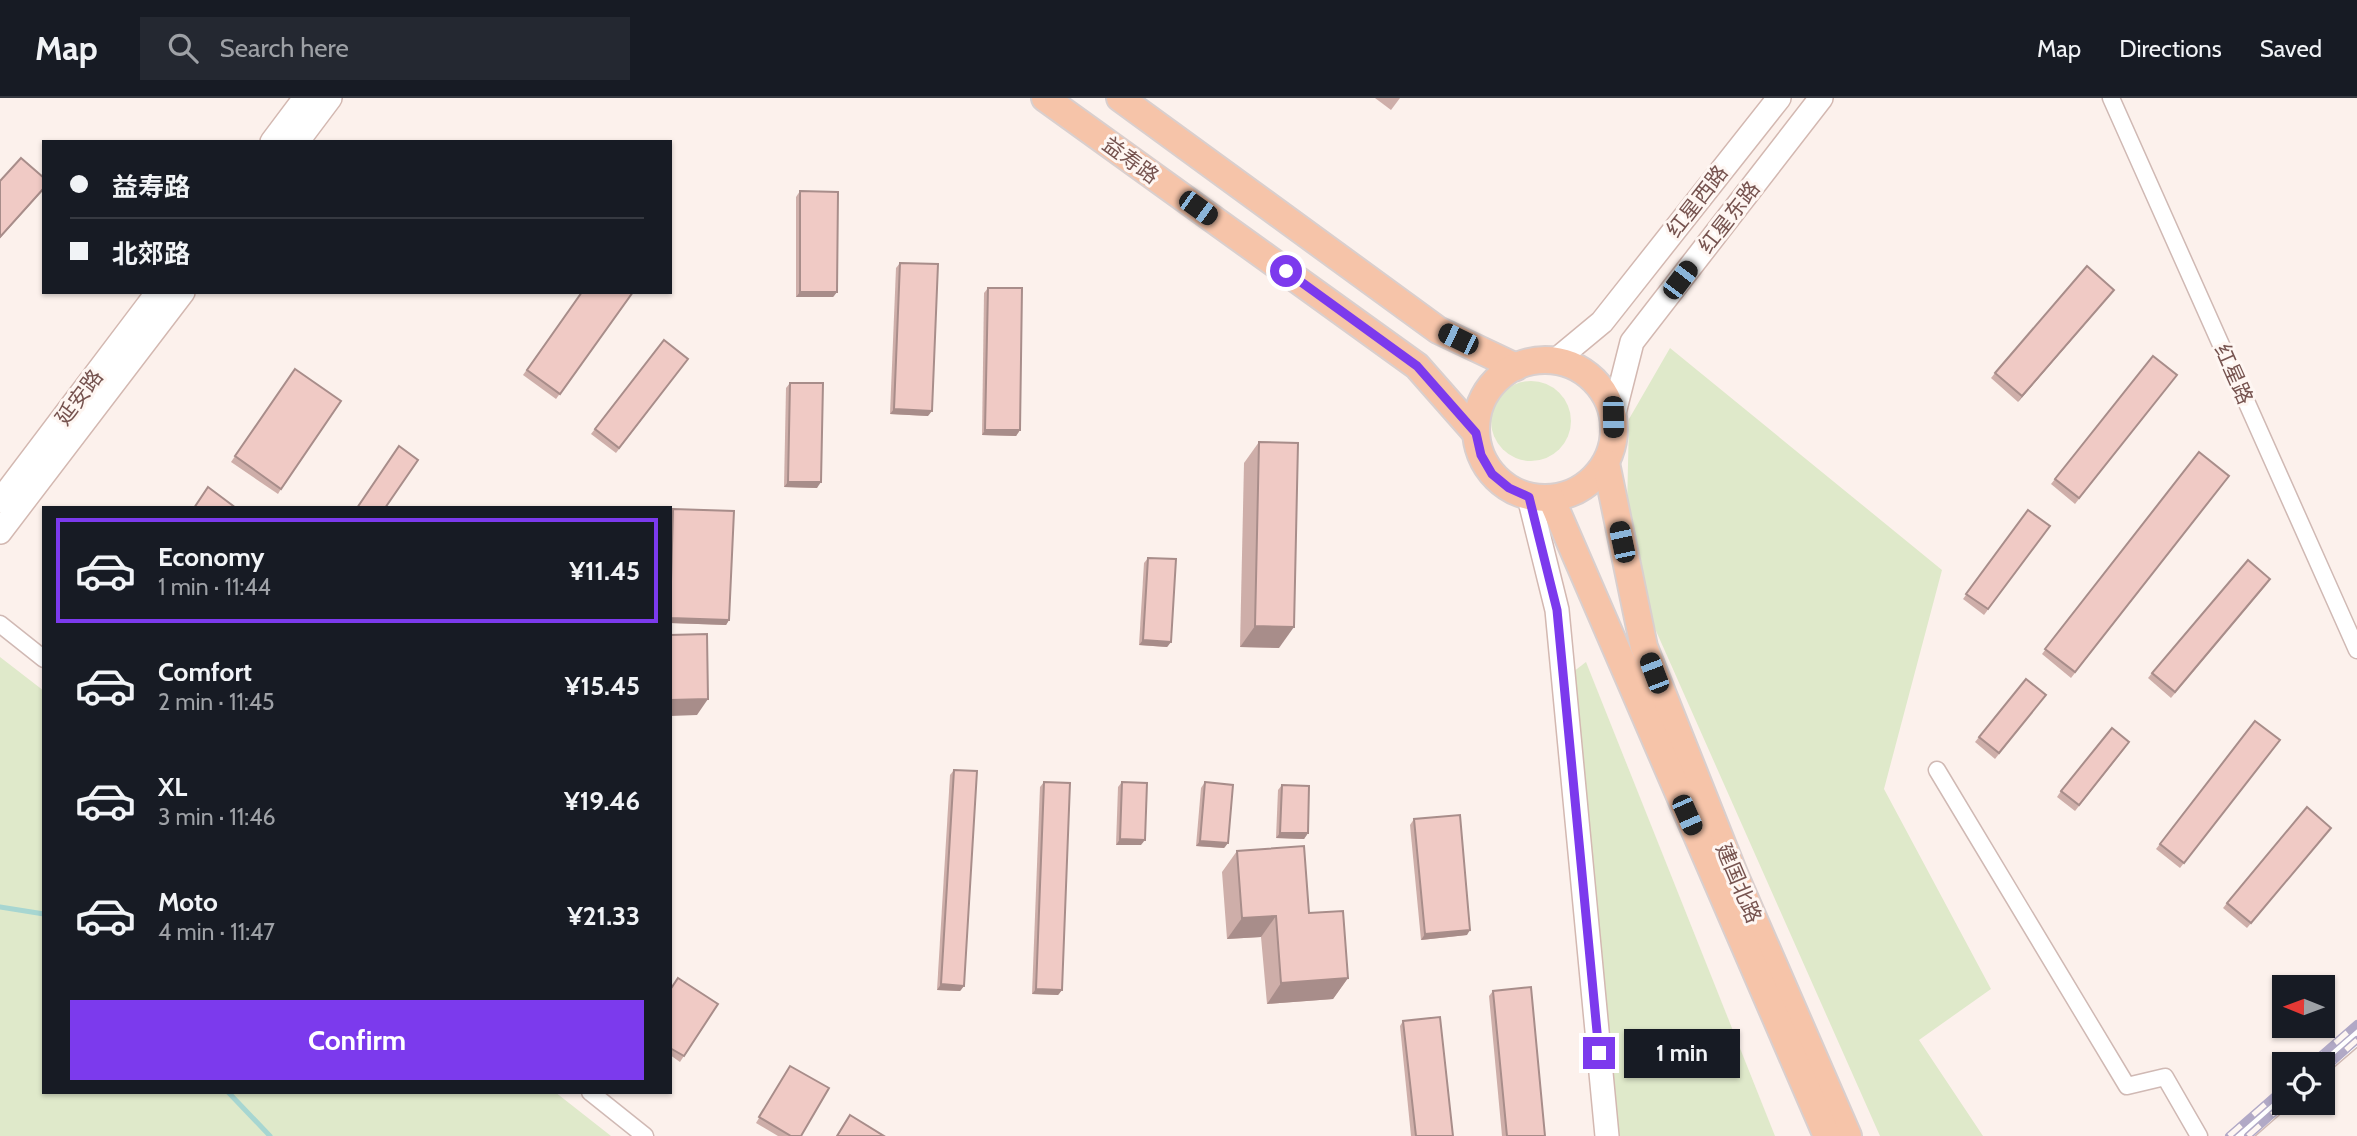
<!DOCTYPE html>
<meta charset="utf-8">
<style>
:root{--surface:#171b24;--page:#242831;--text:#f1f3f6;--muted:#9ea1a6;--line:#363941;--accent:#7c3aed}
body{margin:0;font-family:Cabin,"Noto Sans SC",sans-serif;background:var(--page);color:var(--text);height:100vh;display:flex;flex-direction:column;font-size:26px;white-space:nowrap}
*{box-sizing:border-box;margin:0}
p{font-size:23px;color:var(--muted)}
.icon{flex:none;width:38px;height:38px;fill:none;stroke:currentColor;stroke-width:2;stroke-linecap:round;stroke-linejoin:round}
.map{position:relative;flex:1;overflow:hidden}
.drawer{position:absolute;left:42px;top:408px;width:630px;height:588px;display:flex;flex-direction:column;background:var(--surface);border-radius:0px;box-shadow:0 2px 5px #0004}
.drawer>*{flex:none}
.hud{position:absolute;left:42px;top:42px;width:630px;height:154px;border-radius:0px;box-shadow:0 2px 5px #0004;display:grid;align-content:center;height:154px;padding:0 28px;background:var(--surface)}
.needle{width:46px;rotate:271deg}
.tools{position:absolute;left:2272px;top:877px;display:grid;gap:14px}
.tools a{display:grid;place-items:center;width:63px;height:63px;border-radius:0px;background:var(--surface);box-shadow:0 2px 5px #0004;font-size:35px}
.end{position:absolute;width:32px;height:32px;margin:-16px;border:9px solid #7c3aed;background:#fff;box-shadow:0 0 0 4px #fff}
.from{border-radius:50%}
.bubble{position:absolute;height:49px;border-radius:0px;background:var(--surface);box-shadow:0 2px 5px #0004;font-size:23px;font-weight:700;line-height:49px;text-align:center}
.car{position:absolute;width:21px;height:42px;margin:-21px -10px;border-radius:9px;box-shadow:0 0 5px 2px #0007;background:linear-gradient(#222 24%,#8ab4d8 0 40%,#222 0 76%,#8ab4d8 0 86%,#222 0)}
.hud b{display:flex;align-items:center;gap:24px;height:66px;font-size:26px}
.hud b+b{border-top:2px solid var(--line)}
.hud i{width:18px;height:18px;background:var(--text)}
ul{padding:12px 0 0;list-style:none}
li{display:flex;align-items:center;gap:21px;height:105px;margin:0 14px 10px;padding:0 14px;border:4px solid transparent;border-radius:0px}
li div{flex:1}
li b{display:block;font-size:26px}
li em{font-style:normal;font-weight:700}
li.selected{border-color:var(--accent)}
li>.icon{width:63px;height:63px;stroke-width:1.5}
.action{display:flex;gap:14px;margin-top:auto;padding:14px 28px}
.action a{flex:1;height:80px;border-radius:0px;background:var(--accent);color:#fff;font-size:28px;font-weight:700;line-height:80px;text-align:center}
header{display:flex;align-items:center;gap:42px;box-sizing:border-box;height:98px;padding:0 35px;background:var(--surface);border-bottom:2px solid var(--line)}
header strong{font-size:33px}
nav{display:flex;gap:38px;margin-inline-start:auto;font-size:24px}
.search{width:490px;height:63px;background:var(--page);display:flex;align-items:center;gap:18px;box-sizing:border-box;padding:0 24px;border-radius:0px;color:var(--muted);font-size:26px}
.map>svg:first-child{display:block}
.green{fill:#dfe9ca}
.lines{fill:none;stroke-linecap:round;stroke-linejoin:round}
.stream{stroke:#a7d6d1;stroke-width:5}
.street-casing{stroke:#d0b9b4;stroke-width:19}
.secondary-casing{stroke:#d3b8b1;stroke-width:26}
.primary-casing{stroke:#d9cfce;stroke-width:30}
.street{stroke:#fff;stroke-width:16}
.secondary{stroke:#fff;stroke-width:23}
.primary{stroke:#f6c4a9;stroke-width:26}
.rail-casing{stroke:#b1a9c6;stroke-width:8}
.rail{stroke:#fef6f2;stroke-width:5;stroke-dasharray:16;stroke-linecap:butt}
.wall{fill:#ceaea9}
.shaded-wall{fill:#a88d8a}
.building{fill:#f0cac5;stroke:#a88d8a;stroke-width:2}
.route{stroke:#7c3aed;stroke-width:9}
.labels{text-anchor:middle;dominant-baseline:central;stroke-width:6;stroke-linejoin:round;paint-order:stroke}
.street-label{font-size:21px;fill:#76534f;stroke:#fef6f2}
</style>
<header>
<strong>Map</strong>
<div class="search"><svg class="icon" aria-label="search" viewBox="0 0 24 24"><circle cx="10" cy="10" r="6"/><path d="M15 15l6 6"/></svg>Search here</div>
<nav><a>Map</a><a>Directions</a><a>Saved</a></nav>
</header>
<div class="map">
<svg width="2357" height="1038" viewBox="0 0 2357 1038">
<rect width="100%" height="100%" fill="#fcf1ec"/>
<g class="green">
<polygon points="1670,250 1942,472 1884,691 1991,891 1919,942 1983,1038 1880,1038 1641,499 1627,412 1629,321"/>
<circle cx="1531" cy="323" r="40"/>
<polygon points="0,559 44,593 44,994 555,994 611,1038 0,1038"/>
<polygon points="1586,564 1775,1038 1606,1038 1573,574"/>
</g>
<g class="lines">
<g class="stream">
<polyline points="0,809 44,816"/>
<polyline points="228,994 270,1038"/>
</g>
<defs>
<g id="street">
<polyline points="2111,0 2357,552"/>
<polyline points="0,526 44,561"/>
<polyline points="1937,672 2127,988 2165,979 2199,1038"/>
<polyline points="2322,968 2357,938"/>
<polyline points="590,994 645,1038"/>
<polyline points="2242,1038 2284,1001"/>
</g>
<g id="secondary">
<polyline points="272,44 305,0"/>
<polyline points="297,44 330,0"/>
<polyline points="1555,263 1602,224 1779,0"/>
<polyline points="1613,319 1632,244 1821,0"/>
<polyline points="1529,399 1557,512 1607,1038"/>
<polyline points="0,403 158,194"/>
<polyline points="0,434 183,194"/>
</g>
<g id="primary">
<polyline points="1045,0 1417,268 1476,335"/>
<polyline points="1120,0 1438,232 1516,269"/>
<circle cx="1545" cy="331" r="69"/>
<polyline points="1606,365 1644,549 1735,778 1848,1038"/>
<polyline points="1551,400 1827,1038"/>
</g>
</defs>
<use href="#street" class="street-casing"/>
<use href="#secondary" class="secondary-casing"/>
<use href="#primary" class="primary-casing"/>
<use href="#street" class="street"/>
<use href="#secondary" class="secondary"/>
<use href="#primary" class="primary"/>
<defs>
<g id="rail">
<polyline points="2311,966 2357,926"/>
<polyline points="2322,973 2357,942"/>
<polyline points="2229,1038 2284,990"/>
<polyline points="2248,1038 2286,1004"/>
</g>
</defs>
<use href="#rail" class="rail-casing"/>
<use href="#rail" class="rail"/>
</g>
<g class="wall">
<polygon points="1375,0 1400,0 1391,12"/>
<polygon points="800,93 837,194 833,199 796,199 796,99"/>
<polygon points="900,165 928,318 890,316 896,170"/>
<polygon points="988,190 1020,332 1016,338 982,337 984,195"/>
<polygon points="582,194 633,194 556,301 523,277"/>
<polygon points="2110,197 2018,304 1991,280 1995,275"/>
<polygon points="664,242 688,261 616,355 591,336"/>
<polygon points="295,271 281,391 278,396 231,364"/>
<polygon points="2177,277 2075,406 2051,386 2055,381"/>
<polygon points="790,285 817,390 784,389 786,290"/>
<polygon points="1259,344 1279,550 1240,549 1244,365"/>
<polygon points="2199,354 2229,378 2071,580 2042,556"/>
<polygon points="673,411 729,522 726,527 670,525 670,416"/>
<polygon points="2028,412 2050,428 1984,517 1963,501"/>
<polygon points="1148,460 1171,544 1167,549 1139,547 1144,465"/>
<polygon points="2267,486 2171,600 2148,580 2152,575"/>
<polygon points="2042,602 1995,661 1975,644 1979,639"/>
<polygon points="2255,623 2280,642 2180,770 2156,751"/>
<polygon points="2126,649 2075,713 2057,699 2061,693"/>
<polygon points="954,672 964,888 960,893 937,892 950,677"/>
<polygon points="1044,684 1062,892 1058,897 1032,896 1040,689"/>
<polygon points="1122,684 1141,747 1116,747 1118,689"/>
<polygon points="1205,684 1228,745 1224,750 1196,748 1201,690"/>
<polygon points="1282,687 1308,735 1304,741 1276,740 1278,692"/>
<polygon points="1414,721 1467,837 1421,842 1410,727"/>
<polygon points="2331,730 2247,830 2223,810 2227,805"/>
<polygon points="1237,753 1309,815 1348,880 1333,901 1267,906 1261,839 1227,841 1222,774"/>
<polygon points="670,892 718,906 680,964 670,957"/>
<polygon points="1493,893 1545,1038 1502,1038 1489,898"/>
<polygon points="1403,923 1453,1038 1411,1038 1400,928"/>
<polygon points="790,968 801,1038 778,1038 756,1025"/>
</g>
<g class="shaded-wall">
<polygon points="44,90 44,91 0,140 0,139"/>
<polygon points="2114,192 2110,197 2018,304 2022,298"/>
<polygon points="800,194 837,194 833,199 796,199"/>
<polygon points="894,311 932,313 928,318 890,316"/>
<polygon points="985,332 1020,332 1016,338 982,337"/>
<polygon points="788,384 821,384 817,390 784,389"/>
<polygon points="670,520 729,522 726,527 670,525"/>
<polygon points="1255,528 1294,529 1279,550 1240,549"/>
<polygon points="1143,542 1171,544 1167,549 1139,547"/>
<polygon points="708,601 697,617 670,618 670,602"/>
<polygon points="1280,735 1308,735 1304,741 1276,740"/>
<polygon points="1120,741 1145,742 1141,747 1116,747"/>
<polygon points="1200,743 1228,745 1224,750 1196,748"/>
<polygon points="1276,818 1261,839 1227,841 1242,820"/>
<polygon points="1470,832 1467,837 1421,842 1425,836"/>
<polygon points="1348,880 1333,901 1267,906 1281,885"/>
<polygon points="941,886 964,888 960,893 937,892"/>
<polygon points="1036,891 1062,892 1058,897 1032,896"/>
</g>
<g class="building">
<polygon points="21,60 44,80 44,90 0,139 0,83"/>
<polygon points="800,93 838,94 837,194 800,194"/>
<polygon points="900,165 938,166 932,313 894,311"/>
<polygon points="2087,168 2114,192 2022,298 1995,275"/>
<polygon points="988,190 1022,190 1020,332 985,332"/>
<polygon points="582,194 633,194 560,296 527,272"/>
<polygon points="664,242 688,261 619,350 595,331"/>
<polygon points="2153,258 2177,277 2079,400 2055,381"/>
<polygon points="295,271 341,303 281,391 235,358"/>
<polygon points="790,285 823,285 821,384 788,384"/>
<polygon points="1259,344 1298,345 1294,529 1255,528"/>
<polygon points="399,348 418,362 385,410 357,410"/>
<polygon points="2199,354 2229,378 2075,574 2045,551"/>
<polygon points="208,389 236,410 194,410"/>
<polygon points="673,411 734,413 729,522 670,520"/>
<polygon points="2028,412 2050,428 1988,511 1966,496"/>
<polygon points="1148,460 1176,461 1171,544 1143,542"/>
<polygon points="2248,462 2270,481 2175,594 2152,575"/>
<polygon points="707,536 708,601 670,602 670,537"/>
<polygon points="2026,581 2046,597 1999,655 1979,639"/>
<polygon points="2255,623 2280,642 2184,765 2160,746"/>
<polygon points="2112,630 2129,644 2079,707 2061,693"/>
<polygon points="954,672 977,673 964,888 941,886"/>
<polygon points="1044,684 1070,685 1062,892 1036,891"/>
<polygon points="1122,684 1147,685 1145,742 1120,741"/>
<polygon points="1205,684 1233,687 1228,745 1200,743"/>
<polygon points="1282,687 1309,688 1308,735 1280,735"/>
<polygon points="2307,709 2331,730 2251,825 2227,805"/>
<polygon points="1460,717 1470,832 1425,836 1414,721"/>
<polygon points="1304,748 1309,815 1343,813 1348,880 1281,885 1276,818 1242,820 1237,753"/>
<polygon points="678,880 718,906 684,958 670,950 670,892"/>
<polygon points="1531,889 1545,1038 1507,1038 1493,893"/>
<polygon points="1440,919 1453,1038 1416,1038 1403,923"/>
<polygon points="790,968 829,990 801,1038 791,1038 759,1019"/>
<polygon points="850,1017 884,1038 837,1038"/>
</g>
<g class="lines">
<polyline class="route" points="1286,173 1417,268 1476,335 1481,357 1492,376 1509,390 1529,399 1557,512 1599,955"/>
</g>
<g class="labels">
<g class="street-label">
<text transform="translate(1131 62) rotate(36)">益寿路</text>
<text transform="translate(1697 103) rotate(-52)">红星西路</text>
<text transform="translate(1729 119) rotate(-52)">红星东路</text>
<text transform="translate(2234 276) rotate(66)">红星路</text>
<text transform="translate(79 299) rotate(-53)">延安路</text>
<text transform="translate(1739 785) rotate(67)">建国北路</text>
</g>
</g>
</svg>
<div class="tools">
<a><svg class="needle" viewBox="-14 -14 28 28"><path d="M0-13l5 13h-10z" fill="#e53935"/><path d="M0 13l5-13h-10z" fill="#9ea1a6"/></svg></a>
<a><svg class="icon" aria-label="locate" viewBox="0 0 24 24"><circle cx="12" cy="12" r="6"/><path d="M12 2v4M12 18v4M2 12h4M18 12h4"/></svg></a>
</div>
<i class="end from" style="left:1286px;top:173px"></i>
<i class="end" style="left:1599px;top:955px"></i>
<div class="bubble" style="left:1624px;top:931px;width:116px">1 min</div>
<i class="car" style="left:1198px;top:110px;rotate:126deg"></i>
<i class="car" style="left:1680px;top:182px;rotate:37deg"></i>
<i class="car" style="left:1458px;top:241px;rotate:296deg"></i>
<i class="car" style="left:1613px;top:319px;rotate:179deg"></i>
<i class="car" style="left:1622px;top:444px;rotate:348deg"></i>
<i class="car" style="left:1654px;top:575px;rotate:339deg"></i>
<i class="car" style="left:1687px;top:717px;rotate:156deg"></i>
<div class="hud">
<b><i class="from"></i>益寿路</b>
<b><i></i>北郊路</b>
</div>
<section class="drawer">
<ul>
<li class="selected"><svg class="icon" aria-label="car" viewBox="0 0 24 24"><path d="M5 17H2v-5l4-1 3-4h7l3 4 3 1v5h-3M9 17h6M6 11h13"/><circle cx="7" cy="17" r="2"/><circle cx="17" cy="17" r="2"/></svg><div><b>Economy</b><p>1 min · 11:44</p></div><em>¥11.45</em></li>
<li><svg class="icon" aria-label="car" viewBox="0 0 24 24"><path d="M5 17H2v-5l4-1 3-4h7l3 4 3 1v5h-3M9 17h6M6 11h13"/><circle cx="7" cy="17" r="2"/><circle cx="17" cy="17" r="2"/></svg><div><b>Comfort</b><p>2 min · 11:45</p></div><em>¥15.45</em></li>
<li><svg class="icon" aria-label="car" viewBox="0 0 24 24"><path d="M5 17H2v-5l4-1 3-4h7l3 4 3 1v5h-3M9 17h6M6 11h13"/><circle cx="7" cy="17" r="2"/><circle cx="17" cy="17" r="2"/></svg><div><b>XL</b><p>3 min · 11:46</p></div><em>¥19.46</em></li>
<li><svg class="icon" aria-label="car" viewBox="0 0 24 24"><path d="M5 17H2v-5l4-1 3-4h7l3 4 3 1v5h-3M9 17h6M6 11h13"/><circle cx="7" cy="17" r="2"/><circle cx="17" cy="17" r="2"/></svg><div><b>Moto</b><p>4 min · 11:47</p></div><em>¥21.33</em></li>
</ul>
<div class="action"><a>Confirm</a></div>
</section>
</div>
